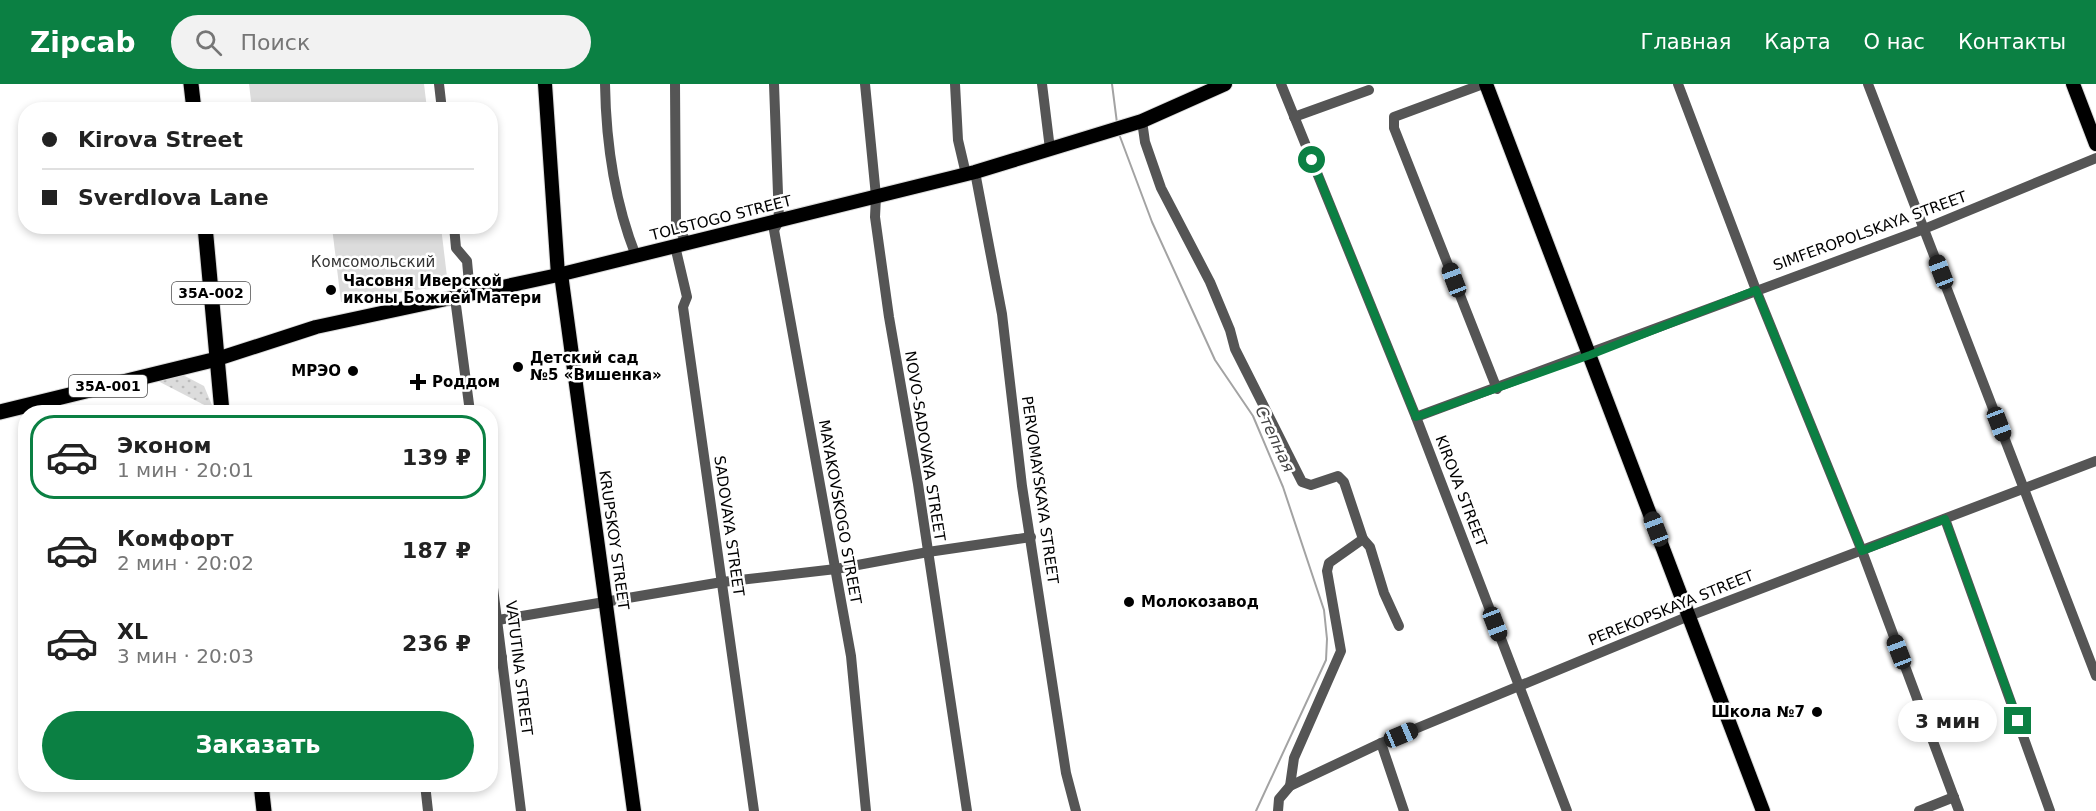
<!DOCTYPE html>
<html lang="ru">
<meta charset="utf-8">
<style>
:root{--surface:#fff;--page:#f2f2f2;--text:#222;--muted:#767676;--line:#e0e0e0;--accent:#0b8043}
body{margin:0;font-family:"DejaVu Sans",sans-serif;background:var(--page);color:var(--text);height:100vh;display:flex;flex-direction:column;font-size:22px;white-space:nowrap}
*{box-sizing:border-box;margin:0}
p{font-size:20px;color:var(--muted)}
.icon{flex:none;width:33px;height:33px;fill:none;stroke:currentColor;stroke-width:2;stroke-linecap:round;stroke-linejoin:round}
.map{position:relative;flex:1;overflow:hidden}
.sheet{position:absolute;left:18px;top:321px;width:480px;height:387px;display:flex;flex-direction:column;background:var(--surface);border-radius:24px;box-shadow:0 3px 9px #0003}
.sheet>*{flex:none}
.banner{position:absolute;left:18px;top:18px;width:480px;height:132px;border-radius:24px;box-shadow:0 3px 9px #0003;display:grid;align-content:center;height:132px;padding:0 24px;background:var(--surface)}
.end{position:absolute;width:27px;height:27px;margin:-14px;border:8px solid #0b8043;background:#fff;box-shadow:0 0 0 3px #fff}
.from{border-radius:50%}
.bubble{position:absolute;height:42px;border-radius:21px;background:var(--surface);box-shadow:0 3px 9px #0003;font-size:20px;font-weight:800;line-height:42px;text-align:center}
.car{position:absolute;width:18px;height:36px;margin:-18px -9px;border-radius:8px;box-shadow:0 0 4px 2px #0007;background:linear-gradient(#222 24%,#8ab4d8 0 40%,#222 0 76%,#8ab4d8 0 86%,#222 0)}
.banner b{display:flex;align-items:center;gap:21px;height:57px;font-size:22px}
.banner b+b{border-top:2px solid var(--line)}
.banner i{width:15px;height:15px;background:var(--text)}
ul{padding:10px 0 0;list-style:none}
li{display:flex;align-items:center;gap:18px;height:84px;margin:0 12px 9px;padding:0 12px;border:3px solid transparent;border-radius:24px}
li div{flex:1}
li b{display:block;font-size:22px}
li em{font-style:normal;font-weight:800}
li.active{border-color:var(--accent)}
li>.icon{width:54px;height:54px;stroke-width:1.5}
.cta{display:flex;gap:12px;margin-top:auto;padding:12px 24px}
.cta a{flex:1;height:69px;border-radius:36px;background:var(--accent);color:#fff;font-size:24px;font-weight:800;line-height:69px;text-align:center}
header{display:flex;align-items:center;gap:36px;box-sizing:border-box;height:84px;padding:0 30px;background:var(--accent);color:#fff}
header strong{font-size:28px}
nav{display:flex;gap:33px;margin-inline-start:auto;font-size:21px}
.search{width:420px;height:54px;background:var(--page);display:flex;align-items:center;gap:15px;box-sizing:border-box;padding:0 21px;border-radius:33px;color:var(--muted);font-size:22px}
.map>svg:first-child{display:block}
.grass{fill:url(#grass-dots)}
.park{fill:#dcdcdc}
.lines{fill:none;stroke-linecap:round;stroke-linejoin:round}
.stream{stroke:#a3a3a3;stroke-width:2}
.major-casing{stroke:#dbdbdb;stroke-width:16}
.highway-casing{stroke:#dbdbdb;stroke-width:17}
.minor{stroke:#555;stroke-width:10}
.major{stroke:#000;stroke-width:14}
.highway{stroke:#000;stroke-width:15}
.route{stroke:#0b8043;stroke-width:8}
.poi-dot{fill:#000;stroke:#fff;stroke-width:2}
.labels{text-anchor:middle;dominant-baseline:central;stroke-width:5;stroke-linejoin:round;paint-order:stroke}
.shield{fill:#fff;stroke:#4c4c4c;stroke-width:1.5}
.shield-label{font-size:14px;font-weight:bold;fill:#000}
.street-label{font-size:15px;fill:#000;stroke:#fff}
.park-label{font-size:15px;fill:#333;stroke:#fff}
.poi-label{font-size:15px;font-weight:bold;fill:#000;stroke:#fff;text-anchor:start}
.water-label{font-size:16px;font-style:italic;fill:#444;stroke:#fff}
</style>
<header>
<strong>Zipcab</strong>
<div class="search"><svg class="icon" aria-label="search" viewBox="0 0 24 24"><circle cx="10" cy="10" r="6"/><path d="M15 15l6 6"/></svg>Поиск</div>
<nav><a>Главная</a><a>Карта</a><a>О нас</a><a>Контакты</a></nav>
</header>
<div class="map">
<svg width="2096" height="727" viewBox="0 0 2096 727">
<defs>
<pattern id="grass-dots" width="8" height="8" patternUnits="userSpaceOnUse" patternTransform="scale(1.5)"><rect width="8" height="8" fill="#dcdcdc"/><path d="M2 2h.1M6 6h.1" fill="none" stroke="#bbb" stroke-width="1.8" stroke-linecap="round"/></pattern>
</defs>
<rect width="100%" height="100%" fill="#fff"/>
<polygon class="grass" points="183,291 204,302 214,326 154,295"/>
<g class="park">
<polygon points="249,0 424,0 427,25 252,25"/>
<polygon points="332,143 441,143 448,201 341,218"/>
</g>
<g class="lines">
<g class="stream">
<polyline points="1112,0 1117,39"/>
<polyline points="1119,50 1152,138 1215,276 1253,332 1283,403 1324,526 1327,555 1326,576 1256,727"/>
</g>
<defs>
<g id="major">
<polyline points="545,0 558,191"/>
<polyline points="1486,0 1763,727"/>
<polyline points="2073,0 2096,60"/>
<polyline points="561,190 634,727"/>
<polyline points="217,275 316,243 558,191 975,88 1142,37 1225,0"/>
</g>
<g id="highway">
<polyline points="191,0 194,26"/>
<polyline points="205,142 222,328"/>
<polyline points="0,328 217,275"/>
<polyline points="261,700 264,727"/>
</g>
</defs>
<use href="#major" class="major-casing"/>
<use href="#highway" class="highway-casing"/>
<g class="minor">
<polyline points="439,0 442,26"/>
<path d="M605,0C606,59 614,117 636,172"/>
<polyline points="675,0 676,140 687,159"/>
<polyline points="774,0 779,137 774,146 851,572 866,727"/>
<polyline points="865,0 876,112 875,133 889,233 918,400 967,727"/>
<polyline points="955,0 958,56 966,90"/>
<polyline points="1042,0 1050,65"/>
<polyline points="1281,0 1416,333 1567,727"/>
<polyline points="1483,0 1394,33 1394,44 1497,305"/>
<polyline points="1678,0 1756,206 1862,467 1959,727"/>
<polyline points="1868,0 2096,592"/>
<polyline points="1294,33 1369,6"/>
<polyline points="1142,37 1145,58 1161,104 1210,198 1230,246 1235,265 1302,398 1311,401 1338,392 1344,398 1363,455 1329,479 1327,487 1341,567 1294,674 1290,702"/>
<polyline points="975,88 1002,230 1022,402 1066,689 1076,727"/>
<polyline points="454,142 456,164 467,177 470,210"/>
<polyline points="675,162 687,213 683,223 754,727"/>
<polyline points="455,214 470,328"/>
<polyline points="1416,333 1924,145 2096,74"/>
<polyline points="1945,435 2050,727"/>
<polyline points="1363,455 1370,463 1384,509 1399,542"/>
<polyline points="490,480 521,727"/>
<polyline points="498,536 722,498 836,485 928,468 1031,453"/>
<polyline points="490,575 502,573"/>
<polyline points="1381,659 1404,727"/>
<polyline points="425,700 428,727"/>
<polyline points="1278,727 1279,715 1290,702 1381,659 1689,532 2096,377"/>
<polyline points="1919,727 1954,713"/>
</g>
<use href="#major" class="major"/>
<use href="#highway" class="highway"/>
</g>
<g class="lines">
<polyline class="route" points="1312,76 1416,333 1590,271 1756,206 1862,467 1945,435 2018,637"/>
</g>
<g class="poi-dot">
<circle cx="331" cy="206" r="6"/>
<circle cx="518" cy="283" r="6"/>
<circle cx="353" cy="287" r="6"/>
<path d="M415 289h6v6h6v6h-6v6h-6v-6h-6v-6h6z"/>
<circle cx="1129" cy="518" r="6"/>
<circle cx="1817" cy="628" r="6"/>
</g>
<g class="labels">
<g class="shield">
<rect x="172" y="198" width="78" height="22" rx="4.5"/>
<rect x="69" y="291" width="78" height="22" rx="4.5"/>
</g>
<g class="shield-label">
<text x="211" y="209">35А-002</text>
<text x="108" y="302">35А-001</text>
</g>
<g class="street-label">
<text transform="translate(721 134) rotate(-14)">TOLSTOGO STREET</text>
<text transform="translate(1870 147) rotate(-20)">SIMFEROPOLSKAYA STREET</text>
<text transform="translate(925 362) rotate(81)">NOVO-SADOVAYA STREET</text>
<text transform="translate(1040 406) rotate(82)">PERVOMAYSKAYA STREET</text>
<text transform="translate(1461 407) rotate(69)">KIROVA STREET</text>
<text transform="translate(840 428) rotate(80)">MAYAKOVSKOGO STREET</text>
<text transform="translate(729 442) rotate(82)">SADOVAYA STREET</text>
<text transform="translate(614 456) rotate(82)">KRUPSKOY STREET</text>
<text transform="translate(1671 524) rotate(-22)">PEREKOPSKAYA STREET</text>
<text transform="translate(519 584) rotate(83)">VATUTINA STREET</text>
</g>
<g class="park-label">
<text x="373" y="178">Комсомольский</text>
</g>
<g class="poi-label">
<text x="343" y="197">Часовня Иверской<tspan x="343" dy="17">иконы Божией Матери</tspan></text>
<text x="530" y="274">Детский сад<tspan x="530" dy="17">№5 «Вишенка»</tspan></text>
<text x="341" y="287" text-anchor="end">МРЭО</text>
<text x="432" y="298">Роддом</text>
<text x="1141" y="518">Молокозавод</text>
<text x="1805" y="628" text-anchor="end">Школа №7</text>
</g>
<g class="water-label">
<text transform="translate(1275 355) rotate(65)">Степная</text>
</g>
</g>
</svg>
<i class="end from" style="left:1312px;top:76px"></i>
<i class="end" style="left:2018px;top:637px"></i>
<div class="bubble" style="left:1898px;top:616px;width:99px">3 мин</div>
<i class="car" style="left:1941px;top:188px;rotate:339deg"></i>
<i class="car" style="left:1454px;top:196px;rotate:339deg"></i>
<i class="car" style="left:1999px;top:340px;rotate:159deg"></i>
<i class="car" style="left:1656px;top:445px;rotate:339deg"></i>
<i class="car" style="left:1495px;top:540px;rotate:159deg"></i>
<i class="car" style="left:1899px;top:568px;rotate:339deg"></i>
<i class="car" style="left:1401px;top:651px;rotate:67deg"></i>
<div class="banner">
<b><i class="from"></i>Kirova Street</b>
<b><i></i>Sverdlova Lane</b>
</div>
<section class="sheet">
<ul>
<li class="active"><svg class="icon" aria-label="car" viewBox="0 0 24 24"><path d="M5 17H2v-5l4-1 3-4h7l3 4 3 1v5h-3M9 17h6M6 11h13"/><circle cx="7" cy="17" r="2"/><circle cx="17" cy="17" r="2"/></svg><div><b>Эконом</b><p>1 мин · 20:01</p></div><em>139 ₽</em></li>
<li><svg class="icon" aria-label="car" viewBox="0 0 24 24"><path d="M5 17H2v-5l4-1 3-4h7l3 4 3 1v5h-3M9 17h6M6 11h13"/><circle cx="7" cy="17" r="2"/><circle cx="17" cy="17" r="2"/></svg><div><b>Комфорт</b><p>2 мин · 20:02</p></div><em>187 ₽</em></li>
<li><svg class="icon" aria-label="car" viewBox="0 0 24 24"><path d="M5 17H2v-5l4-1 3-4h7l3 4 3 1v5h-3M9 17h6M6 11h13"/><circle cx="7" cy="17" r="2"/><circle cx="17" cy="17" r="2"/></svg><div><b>XL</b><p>3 мин · 20:03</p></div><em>236 ₽</em></li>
</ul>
<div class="cta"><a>Заказать</a></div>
</section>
</div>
